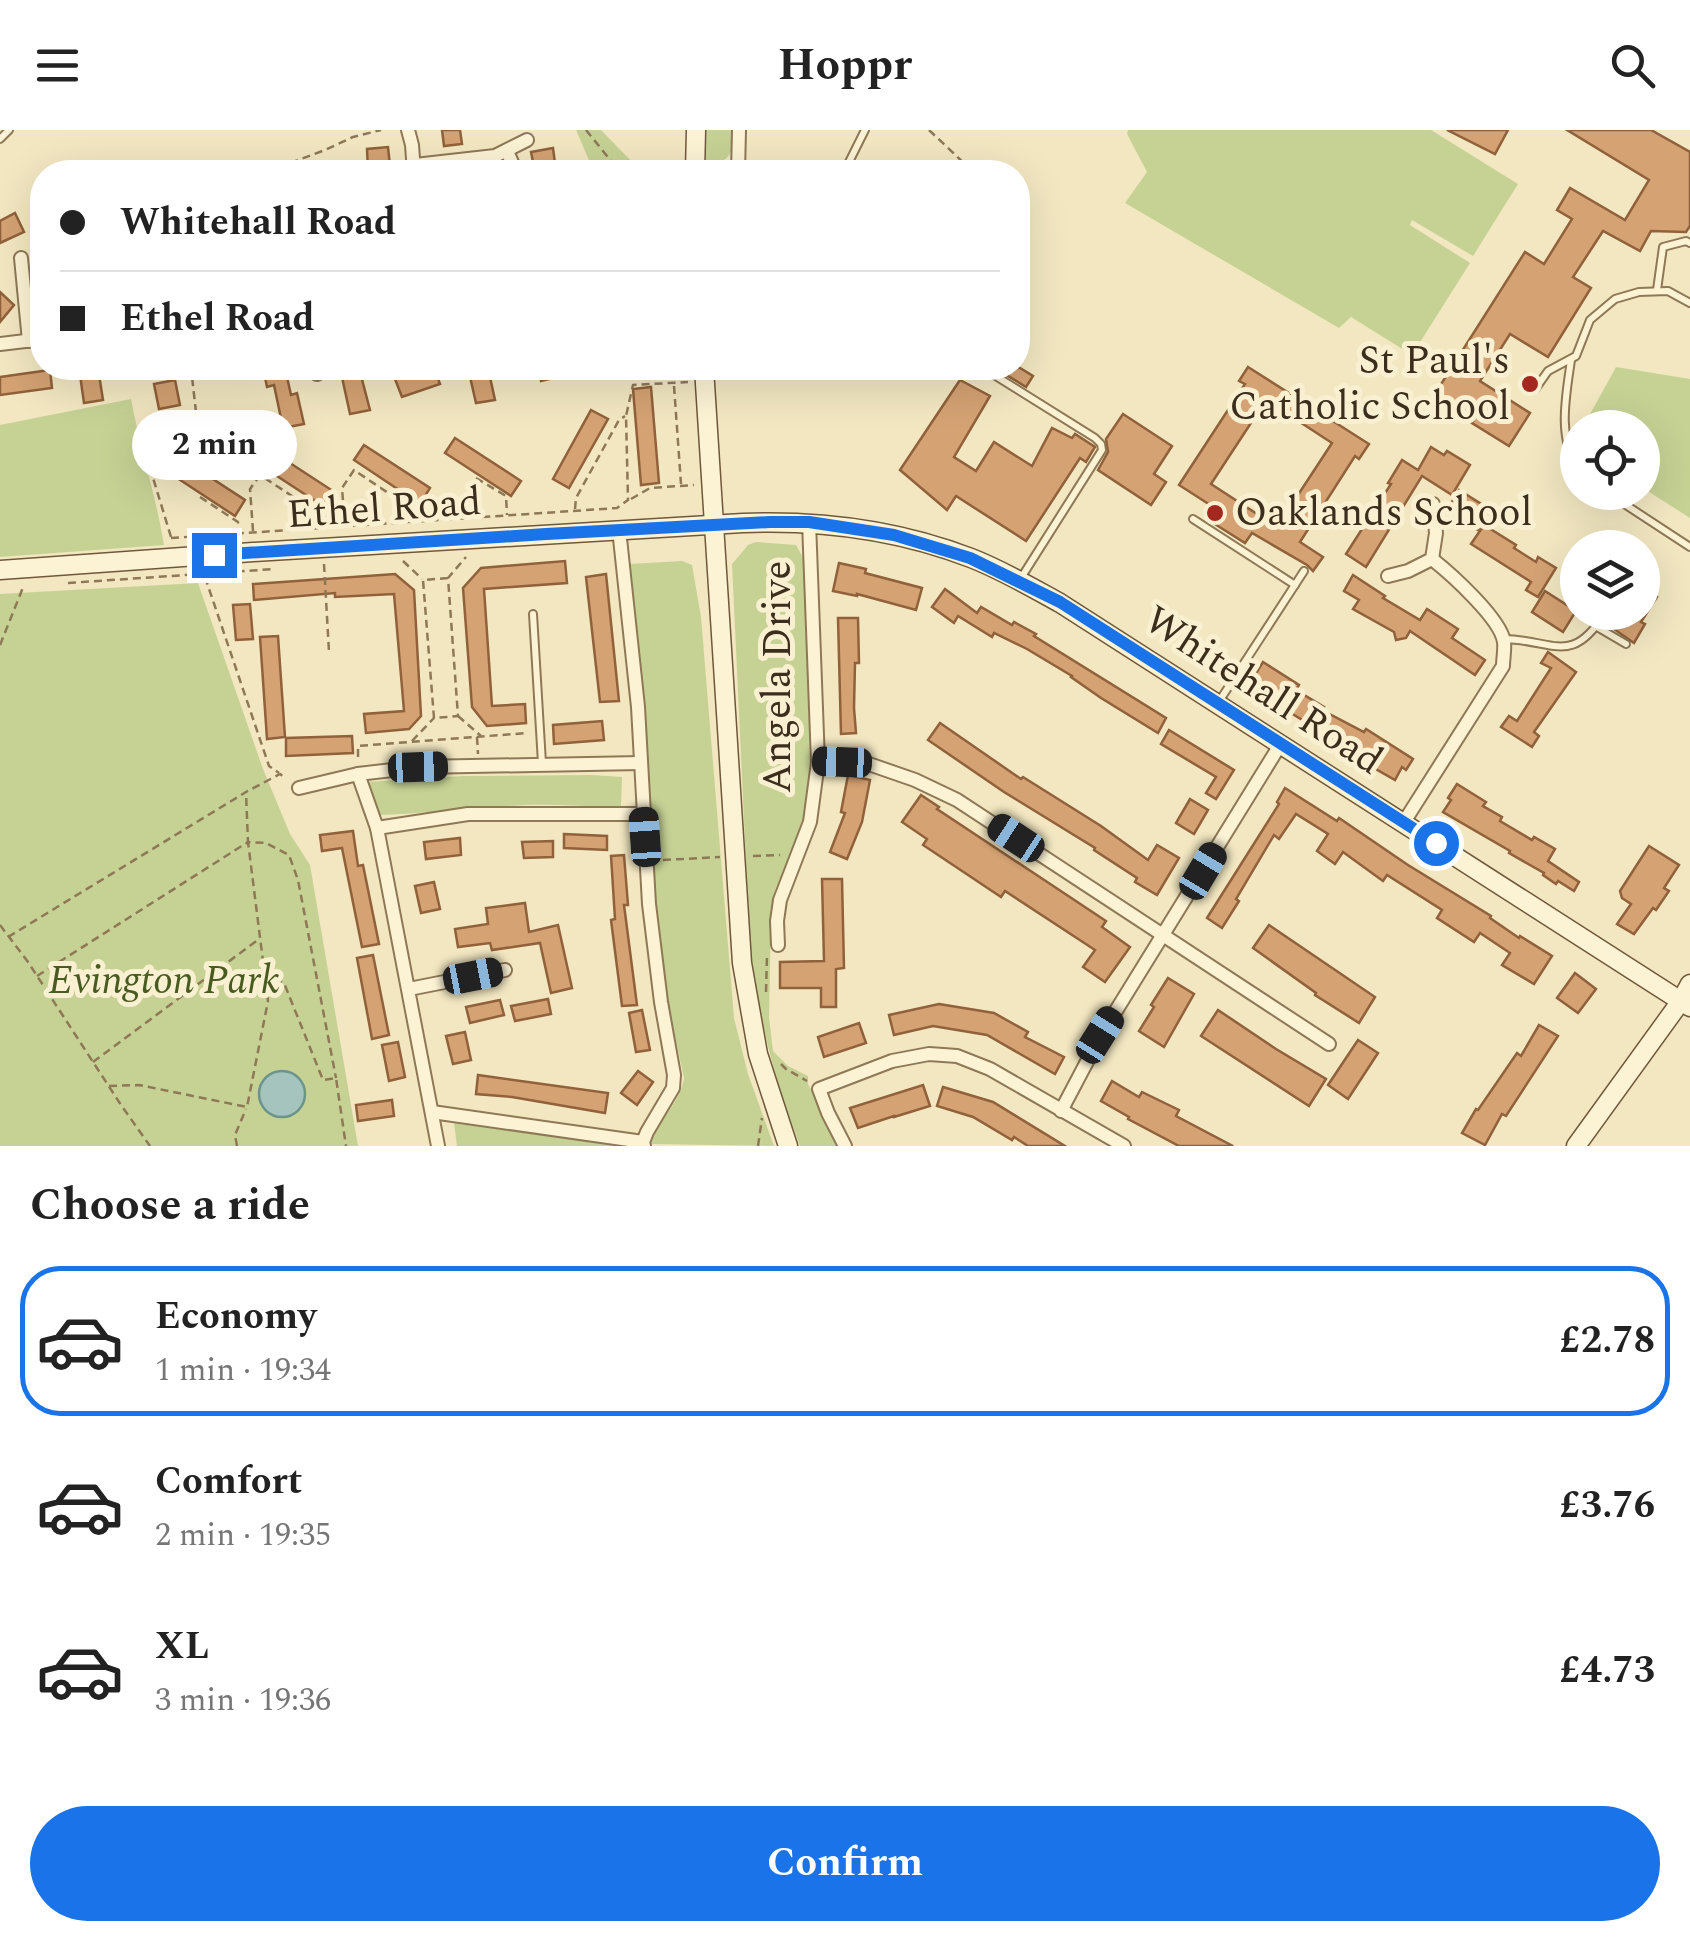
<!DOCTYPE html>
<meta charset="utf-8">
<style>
:root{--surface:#fff;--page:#f6f6f6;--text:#222;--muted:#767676;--line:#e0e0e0;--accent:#1a73e8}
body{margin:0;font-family:Spectral,serif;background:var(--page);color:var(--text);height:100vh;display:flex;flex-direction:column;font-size:38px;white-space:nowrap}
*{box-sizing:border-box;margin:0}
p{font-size:32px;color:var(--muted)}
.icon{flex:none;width:55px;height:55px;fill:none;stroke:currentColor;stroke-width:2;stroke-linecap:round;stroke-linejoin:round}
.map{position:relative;height:1016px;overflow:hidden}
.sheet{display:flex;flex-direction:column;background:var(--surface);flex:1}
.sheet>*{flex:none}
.banner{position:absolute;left:30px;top:30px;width:1000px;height:220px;border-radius:40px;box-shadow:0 10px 40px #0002;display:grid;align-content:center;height:220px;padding:0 30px;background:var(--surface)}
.fabs{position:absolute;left:1560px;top:280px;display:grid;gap:20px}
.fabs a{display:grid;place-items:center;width:100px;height:100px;border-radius:50%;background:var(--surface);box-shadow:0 10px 40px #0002;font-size:50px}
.end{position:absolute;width:45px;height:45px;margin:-22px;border:12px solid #1a73e8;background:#fff;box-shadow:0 0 0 5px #fff}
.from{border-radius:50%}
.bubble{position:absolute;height:70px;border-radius:35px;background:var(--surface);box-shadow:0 10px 40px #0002;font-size:32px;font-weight:700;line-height:70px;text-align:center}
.car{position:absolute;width:30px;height:60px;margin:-30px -15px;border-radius:12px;box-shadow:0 0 8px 2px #0007;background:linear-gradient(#222 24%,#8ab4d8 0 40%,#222 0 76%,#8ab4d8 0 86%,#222 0)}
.banner b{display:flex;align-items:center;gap:35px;height:95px;font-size:38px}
.banner b+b{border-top:2px solid var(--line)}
.banner i{width:25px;height:25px;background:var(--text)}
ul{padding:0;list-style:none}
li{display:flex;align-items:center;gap:30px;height:150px;margin:0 20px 15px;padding:0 10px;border:5px solid transparent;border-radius:40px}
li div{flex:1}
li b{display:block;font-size:38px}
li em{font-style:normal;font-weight:700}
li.selected{border-color:var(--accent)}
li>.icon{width:90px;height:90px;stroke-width:1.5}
h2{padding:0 30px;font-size:45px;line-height:120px}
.primary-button{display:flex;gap:20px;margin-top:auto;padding:20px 30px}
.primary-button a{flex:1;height:115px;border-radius:60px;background:var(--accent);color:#fff;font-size:40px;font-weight:700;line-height:115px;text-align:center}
header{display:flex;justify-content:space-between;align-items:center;height:130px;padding:0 30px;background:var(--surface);font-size:45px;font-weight:700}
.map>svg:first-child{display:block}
.green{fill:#c6d294}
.water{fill:#a4c4bd;stroke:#6a948c;stroke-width:2.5}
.building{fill:#d4a273;stroke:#90613a;stroke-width:2.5;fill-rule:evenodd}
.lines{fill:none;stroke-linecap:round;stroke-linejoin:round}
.lane-casing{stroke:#8e7856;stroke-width:10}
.street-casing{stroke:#8e7856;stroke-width:16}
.secondary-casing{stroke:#70583a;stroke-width:21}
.path{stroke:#8e7856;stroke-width:2.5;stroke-dasharray:8 5;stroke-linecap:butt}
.lane{stroke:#fcf3d5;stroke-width:6}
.street{stroke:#fcf3d5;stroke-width:12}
.secondary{stroke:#fcf3d5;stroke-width:18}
.route{stroke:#1a73e8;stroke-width:12}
.poi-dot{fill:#a32820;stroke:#f9f0d2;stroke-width:4}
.labels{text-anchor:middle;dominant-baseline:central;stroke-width:10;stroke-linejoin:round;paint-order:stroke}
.poi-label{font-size:40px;fill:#3c2e1c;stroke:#f9f0d2;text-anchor:end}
.street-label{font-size:40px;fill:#3c2e1c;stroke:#f9f0d2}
.park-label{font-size:40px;font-style:italic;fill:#485b21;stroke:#f9f0d2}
</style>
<header><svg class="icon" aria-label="menu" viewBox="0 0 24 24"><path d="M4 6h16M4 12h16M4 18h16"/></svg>Hoppr<svg class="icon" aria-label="search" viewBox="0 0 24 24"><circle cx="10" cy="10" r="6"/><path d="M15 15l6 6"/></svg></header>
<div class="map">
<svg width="1690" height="1016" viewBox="0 0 1690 1016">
<rect width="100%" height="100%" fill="#f2e7c1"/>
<g class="green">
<polygon points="576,0 601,0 634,34 634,42 594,42"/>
<path d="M706,0H733C733,15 733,31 715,33V42H704Z"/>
<polygon points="1128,0 1431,0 1518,54 1473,126 1412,90 1410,95 1470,133 1412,225 1351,187 1339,198 1125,73 1147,42 1127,4"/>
<polygon points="1616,237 1690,249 1690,388 1643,358 1642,298 1591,297 1589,286"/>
<path d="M131,269C140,318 156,366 164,415L0,427V295Z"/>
<path d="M756,412L796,415L805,431L810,631L807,671L798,709L775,760L771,785L769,887L773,921L788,936L808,946V954L839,1016H800C773,948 760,891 750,818L732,434L748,415Z"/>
<path d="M682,431L692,435L701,487L734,888L748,944L774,1016L651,1014C658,990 681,972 684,948L668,874L657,787L644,576L630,434Z"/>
<polygon points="198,453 263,639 290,704 310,735 358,1016 0,1016 0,464"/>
<path d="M592,645L622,647L621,677C590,677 558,674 526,675C476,677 427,684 377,685L365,652L463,646Z"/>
<polygon points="454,993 619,1016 457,1016"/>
</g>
<circle class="water" cx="282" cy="964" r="23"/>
<g class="building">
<polygon points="442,0 460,0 462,14 444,16"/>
<polygon points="1447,0 1508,0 1495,24"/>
<polygon points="1567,0 1651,0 1690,22 1690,96 1686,102 1651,101 1640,121 1603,101 1573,147 1591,158 1548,227 1510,204 1480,251 1530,283 1509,316 1472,293 1476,287 1436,262 1525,122 1544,134 1572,89 1557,80 1570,58 1625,90 1649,50"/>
<polygon points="388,17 390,36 380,37 380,42 368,42 367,19"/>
<polygon points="553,18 556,41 535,42 531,22"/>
<polygon points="15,83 24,102 0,113 0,91"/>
<polygon points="0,162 14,175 0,192"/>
<path d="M1248,237L1369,314L1359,329L1355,326L1300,412L1323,427L1313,441L1307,435L1252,403L1245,413L1210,391L1218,380L1179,355L1245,254L1239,251ZM1266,270L1332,313L1277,397L1211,354Z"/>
<polygon points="79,238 98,238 103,270 84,273"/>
<polygon points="263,238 285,238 291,265 297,263 304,294 283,298 274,255 267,257"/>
<polygon points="340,238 359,238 370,280 350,284"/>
<polygon points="426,238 434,238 440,254 402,267 395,249"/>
<polygon points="468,238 488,238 495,270 476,273"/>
<polygon points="538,238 577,238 578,242 541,251"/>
<polygon points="1009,238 1020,238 1033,246 1026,257 1005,244"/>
<polygon points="50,240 52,258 0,265 0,247"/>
<polygon points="175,250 180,275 159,279 154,254"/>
<polygon points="960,250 990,266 954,327 976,341 994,312 1032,336 1052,298 1072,308 1075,304 1095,317 1086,332 1080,328 1026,411 956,366 947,380 900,340"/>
<polygon points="651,257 659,353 641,355 633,259"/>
<polygon points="591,280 608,289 569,358 553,349"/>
<polygon points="1123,284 1172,316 1154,344 1166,352 1151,375 1098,340 1108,322 1106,309"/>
<polygon points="455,308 521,351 511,366 445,323"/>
<polygon points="364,315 430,358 420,374 354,330"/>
<polygon points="1431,317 1444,325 1447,321 1470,335 1452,365 1422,346 1366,437 1346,424 1391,354 1388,353 1402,330 1418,340"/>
<polygon points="270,320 336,363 326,378 260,335"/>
<polygon points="179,327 245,370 235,386 168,342"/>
<polygon points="1459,360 1491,380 1478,400 1447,380"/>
<polygon points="1484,395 1516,415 1514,418 1536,432 1538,427 1556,438 1538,467 1526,460 1531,452 1471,414"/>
<polygon points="565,431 567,453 484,459 492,576 525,574 526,593 487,596 472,577 463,458 481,438"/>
<polygon points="839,433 866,439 865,443 922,458 916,480 857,464 857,466 833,461"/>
<polygon points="395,444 414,460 421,586 409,599 366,603 364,584 404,581 394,464 335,467 335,463 254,470 253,454"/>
<polygon points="606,444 619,571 600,572 586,447"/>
<polygon points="1353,445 1385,466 1383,468 1420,490 1427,479 1458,499 1452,508 1485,530 1475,545 1410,501 1406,508 1396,510 1394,502 1353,479 1359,470 1344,461"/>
<polygon points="1642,458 1657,467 1641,492 1645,494 1634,513 1611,497 1620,482 1642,482"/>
<polygon points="945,459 977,483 981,477 1012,495 1014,492 1036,504 1034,506 1166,588 1158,603 1101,568 1071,547 1072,546 1027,519 994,503 992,507 958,486 954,493 932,477"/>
<polygon points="1545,461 1576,481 1563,502 1532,482"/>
<polygon points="250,474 253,509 236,510 233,475"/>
<polygon points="838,488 858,488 859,533 855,533 854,578 856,603 841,604"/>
<polygon points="278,506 285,607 267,609 260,507"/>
<polygon points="1548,522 1576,542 1534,602 1539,606 1532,617 1501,597 1509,586 1517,591 1551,538 1541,533"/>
<polygon points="1263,532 1299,555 1296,560 1324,577 1322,580 1364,602 1366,599 1413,629 1406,640 1402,637 1395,650 1374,638 1376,635 1281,577 1285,572 1251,551"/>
<polygon points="602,591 604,610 554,614 553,595"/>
<polygon points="940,593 1021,649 1023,647 1101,696 1148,730 1157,715 1179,728 1157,765 1135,752 1137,748 1094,720 1095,718 1004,662 928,610"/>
<polygon points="1169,600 1234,640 1216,669 1206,663 1216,647 1161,614"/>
<polygon points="352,606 353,623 286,626 286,608"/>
<polygon points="848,645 870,650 862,692 847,729 830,722 845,683 841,682"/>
<polygon points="1457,654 1486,672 1483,676 1502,687 1500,691 1532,710 1534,707 1555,719 1548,731 1579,752 1574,761 1558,751 1556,754 1543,745 1544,743 1509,723 1510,721 1443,682 1451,670 1448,668"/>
<polygon points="1285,658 1337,691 1339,688 1408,735 1491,786 1490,788 1519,808 1520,806 1552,826 1534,854 1502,835 1510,823 1480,803 1474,812 1437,788 1442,780 1387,745 1383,751 1343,722 1335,734 1317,721 1328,704 1296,684 1279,709 1274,705 1236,769 1239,771 1222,798 1207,788 1279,674 1277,672"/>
<polygon points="921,665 939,677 937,679 1106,791 1102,797 1130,817 1105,852 1083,837 1095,820 1005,761 1001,767 923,715 927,709 902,692"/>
<polygon points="1190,669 1208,680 1194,704 1176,693"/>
<polygon points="353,701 358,736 363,735 379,814 362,817 342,718 322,721 320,705"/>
<polygon points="564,704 607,706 607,720 564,718"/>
<polygon points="460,708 461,725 426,729 424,712"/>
<polygon points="553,711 553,727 524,728 522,712"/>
<polygon points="1649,716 1679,735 1664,758 1669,761 1656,780 1653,778 1634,804 1617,794 1631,774 1622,768 1620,761"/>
<polygon points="624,725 628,775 624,775 637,875 622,876 611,790 615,789 611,726"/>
<polygon points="822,749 842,749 844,838 836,839 836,877 821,877 821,858 780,858 780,832 824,831"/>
<polygon points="434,752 440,779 421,783 415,756"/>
<polygon points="525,773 529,802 558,795 572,858 551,863 540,813 492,820 490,813 458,817 455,799 488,794 486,778"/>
<polygon points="1269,795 1375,867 1359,893 1315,865 1316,863 1253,818"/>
<polygon points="373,825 389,905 372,909 357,828"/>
<polygon points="1575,843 1596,859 1578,883 1557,868"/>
<polygon points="1168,848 1194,864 1164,917 1139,901 1154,877 1151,875"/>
<polygon points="548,869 551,884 515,891 511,876"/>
<polygon points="500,870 504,885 470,893 466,877"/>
<polygon points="939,874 994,883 1028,902 1025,907 1064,927 1055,944 987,905 933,896 894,905 889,885"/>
<polygon points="642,880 650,920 636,922 629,883"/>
<polygon points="1218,880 1276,919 1326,949 1309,976 1201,906"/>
<polygon points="859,893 866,913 824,927 818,907"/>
<polygon points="1539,895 1558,906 1506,986 1502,984 1485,1015 1462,1003 1476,979 1478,980 1517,923 1521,926"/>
<polygon points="465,902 471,930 453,934 446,906"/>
<polygon points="1358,910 1378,923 1348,969 1328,955"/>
<polygon points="398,912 405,947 389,951 382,915"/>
<polygon points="638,941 653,952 637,975 621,963"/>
<polygon points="478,945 608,963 605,983 512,967 476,964"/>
<polygon points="1112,951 1139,967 1142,962 1179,980 1176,986 1233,1016 1179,1016 1128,989 1129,987 1101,971"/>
<polygon points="923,955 930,976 894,987 894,986 858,998 850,978"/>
<polygon points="943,957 993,972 1065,1016 1028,1016 1014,1007 1012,1010 973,987 937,976"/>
<polygon points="392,970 394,986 358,991 356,975"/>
</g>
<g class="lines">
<defs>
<g id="lane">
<polyline points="0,9 9,0"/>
<polyline points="844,42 865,0"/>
<polyline points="1657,160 1663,117 1686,111 1690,113"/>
<path d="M1571,230C1566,266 1557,307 1578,340"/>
<polyline points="983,238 1095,308 1101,314 1102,320 1021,448"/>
<polyline points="1536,258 1548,241 1576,226 1590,190 1615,169 1639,162 1668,161 1690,173"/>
<polyline points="1606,362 1690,417"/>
<polyline points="1193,389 1295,455"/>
<polyline points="533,484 542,633"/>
<polyline points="1597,497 1626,514"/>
<path d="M1504,509C1555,510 1571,537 1606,482"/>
<polyline points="1220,570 1304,441"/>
</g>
<g id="street">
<polyline points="408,0 412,15 414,42"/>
<polyline points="507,21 516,42"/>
<polyline points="415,35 495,26 527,10"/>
<polyline points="738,42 739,0"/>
<polyline points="21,128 29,211"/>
<polyline points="0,214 42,209"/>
<polyline points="316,238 317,244"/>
<polyline points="619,399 638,577 649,774 661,872 674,945 673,958 647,1002 643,1012 644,1016"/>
<polyline points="1388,446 1408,441 1432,429 1436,403 1433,374"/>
<polyline points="818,632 866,633 915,650 957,670 1329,914"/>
<polyline points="358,644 377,698 438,1016"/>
<polyline points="299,658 358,644 418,637 641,633"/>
<path d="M1404,692L1503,536C1503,529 1505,519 1504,512C1501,489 1451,444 1432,429"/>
<polyline points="377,698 468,684 644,684"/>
<polyline points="778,815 777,791 780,770 810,692 818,632 809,392"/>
<polyline points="409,859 505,840"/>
<polyline points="1061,981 1101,905 1280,615"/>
<polyline points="432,982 643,1012"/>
<polyline points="845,1016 828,983 819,959 892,931 929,924 957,926 990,939 1124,1016"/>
</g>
<g id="secondary">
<polyline points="695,42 696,0"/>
<polyline points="704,238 742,833 758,924 788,1016"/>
<path d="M0,440L253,422L743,393C821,390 898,400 971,428C1002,440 1031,457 1060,473L1690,877"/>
<polyline points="1576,1016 1681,871 1690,854"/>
</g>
</defs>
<use href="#lane" class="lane-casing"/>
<use href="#street" class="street-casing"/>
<use href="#secondary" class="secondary-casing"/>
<g class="path">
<polyline points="586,0 620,42"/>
<polyline points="929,0 966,35 958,42"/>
<polyline points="266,42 325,20 353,7 381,0"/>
<polyline points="674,256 681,354"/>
<polyline points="476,348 506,366 507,385"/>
<polyline points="200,367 238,392 238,400"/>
<polyline points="631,369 650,358 694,355"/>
<polyline points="575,379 576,368 619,290 625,286"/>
<polyline points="345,396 342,358 354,340 421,385 421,390"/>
<polyline points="253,401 250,359 260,345 327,389 327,396"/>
<polyline points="171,407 140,305 176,295 194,287 196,282 191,238"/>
<polyline points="171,408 617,378 628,370 626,286 633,255 688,252"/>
<polyline points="403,431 422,449"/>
<polyline points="324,434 329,522"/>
<polyline points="205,447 269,636 279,643"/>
<polyline points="448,448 423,450 434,588 458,586 448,448 466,427"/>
<polyline points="68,453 275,439"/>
<polyline points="0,515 24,455"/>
<polyline points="458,586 481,606"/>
<polyline points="477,607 478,624"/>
<polyline points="412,611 434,588"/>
<polyline points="358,627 358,616 527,603"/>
<polyline points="753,726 780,725"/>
<polyline points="663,730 720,727"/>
<polyline points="0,795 28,832 121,975 150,1016"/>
<polyline points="8,807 246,662 280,644 286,649"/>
<polyline points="264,841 284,853 323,950 336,948 346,1016"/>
<polyline points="37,846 248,712 246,663"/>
<polyline points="766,862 767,825"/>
<polyline points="93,932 259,809"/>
<polyline points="781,934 786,939 807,951"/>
<polyline points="109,956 139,955 247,977 268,871 248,712 266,713 289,725 298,750 336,948"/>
<polyline points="237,1016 235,1005 246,979"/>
<polyline points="758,1016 762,988"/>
</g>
<use href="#lane" class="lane"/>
<use href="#street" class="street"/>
<use href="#secondary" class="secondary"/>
</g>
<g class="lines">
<polyline class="route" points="214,425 546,404 770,392 809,392 894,405 970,428 1060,472 1436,713"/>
</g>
<g class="poi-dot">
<circle cx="1530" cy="254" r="10"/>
<circle cx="1215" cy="383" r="10"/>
</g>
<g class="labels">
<g class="poi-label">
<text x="1510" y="231">St Paul's<tspan x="1510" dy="46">Catholic School</tspan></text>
<text x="1235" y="383" text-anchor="start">Oaklands School</text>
</g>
<g class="street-label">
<text transform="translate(384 379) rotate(-4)">Ethel Road</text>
<text transform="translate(778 547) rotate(-90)">Angela Drive</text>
<text transform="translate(1263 561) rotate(33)">Whitehall Road</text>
</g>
<g class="park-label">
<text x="164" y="851">Evington Park</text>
</g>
</g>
</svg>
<div class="fabs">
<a><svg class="icon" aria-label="locate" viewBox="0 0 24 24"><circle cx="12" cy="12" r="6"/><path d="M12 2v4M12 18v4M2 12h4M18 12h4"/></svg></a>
<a><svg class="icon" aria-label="layers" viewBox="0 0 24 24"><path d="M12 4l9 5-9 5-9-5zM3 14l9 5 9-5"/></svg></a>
</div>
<i class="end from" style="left:1436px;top:713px"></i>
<i class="end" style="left:214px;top:425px"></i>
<div class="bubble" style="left:132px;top:280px;width:165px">2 min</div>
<i class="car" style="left:842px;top:632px;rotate:272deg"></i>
<i class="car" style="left:418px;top:637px;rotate:88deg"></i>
<i class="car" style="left:645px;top:707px;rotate:356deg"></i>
<i class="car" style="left:1016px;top:708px;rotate:303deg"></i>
<i class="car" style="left:1203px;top:741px;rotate:31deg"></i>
<i class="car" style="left:473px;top:846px;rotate:79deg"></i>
<i class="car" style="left:1100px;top:905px;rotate:32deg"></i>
<div class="banner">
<b><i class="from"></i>Whitehall Road</b>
<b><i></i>Ethel Road</b>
</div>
</div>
<section class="sheet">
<h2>Choose a ride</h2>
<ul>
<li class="selected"><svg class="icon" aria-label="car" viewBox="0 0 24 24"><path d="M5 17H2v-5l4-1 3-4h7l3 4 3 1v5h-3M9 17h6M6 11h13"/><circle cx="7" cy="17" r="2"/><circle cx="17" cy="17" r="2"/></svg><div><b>Economy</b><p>1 min · 19:34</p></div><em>£2.78</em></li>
<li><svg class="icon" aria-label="car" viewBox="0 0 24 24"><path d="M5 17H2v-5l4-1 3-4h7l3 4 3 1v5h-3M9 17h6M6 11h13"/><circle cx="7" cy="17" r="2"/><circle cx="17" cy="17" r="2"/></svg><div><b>Comfort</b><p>2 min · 19:35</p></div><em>£3.76</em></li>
<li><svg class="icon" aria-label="car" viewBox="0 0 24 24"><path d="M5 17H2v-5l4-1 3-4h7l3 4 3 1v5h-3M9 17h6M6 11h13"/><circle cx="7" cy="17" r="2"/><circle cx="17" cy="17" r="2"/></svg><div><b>XL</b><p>3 min · 19:36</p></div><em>£4.73</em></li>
</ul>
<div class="primary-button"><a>Confirm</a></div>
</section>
